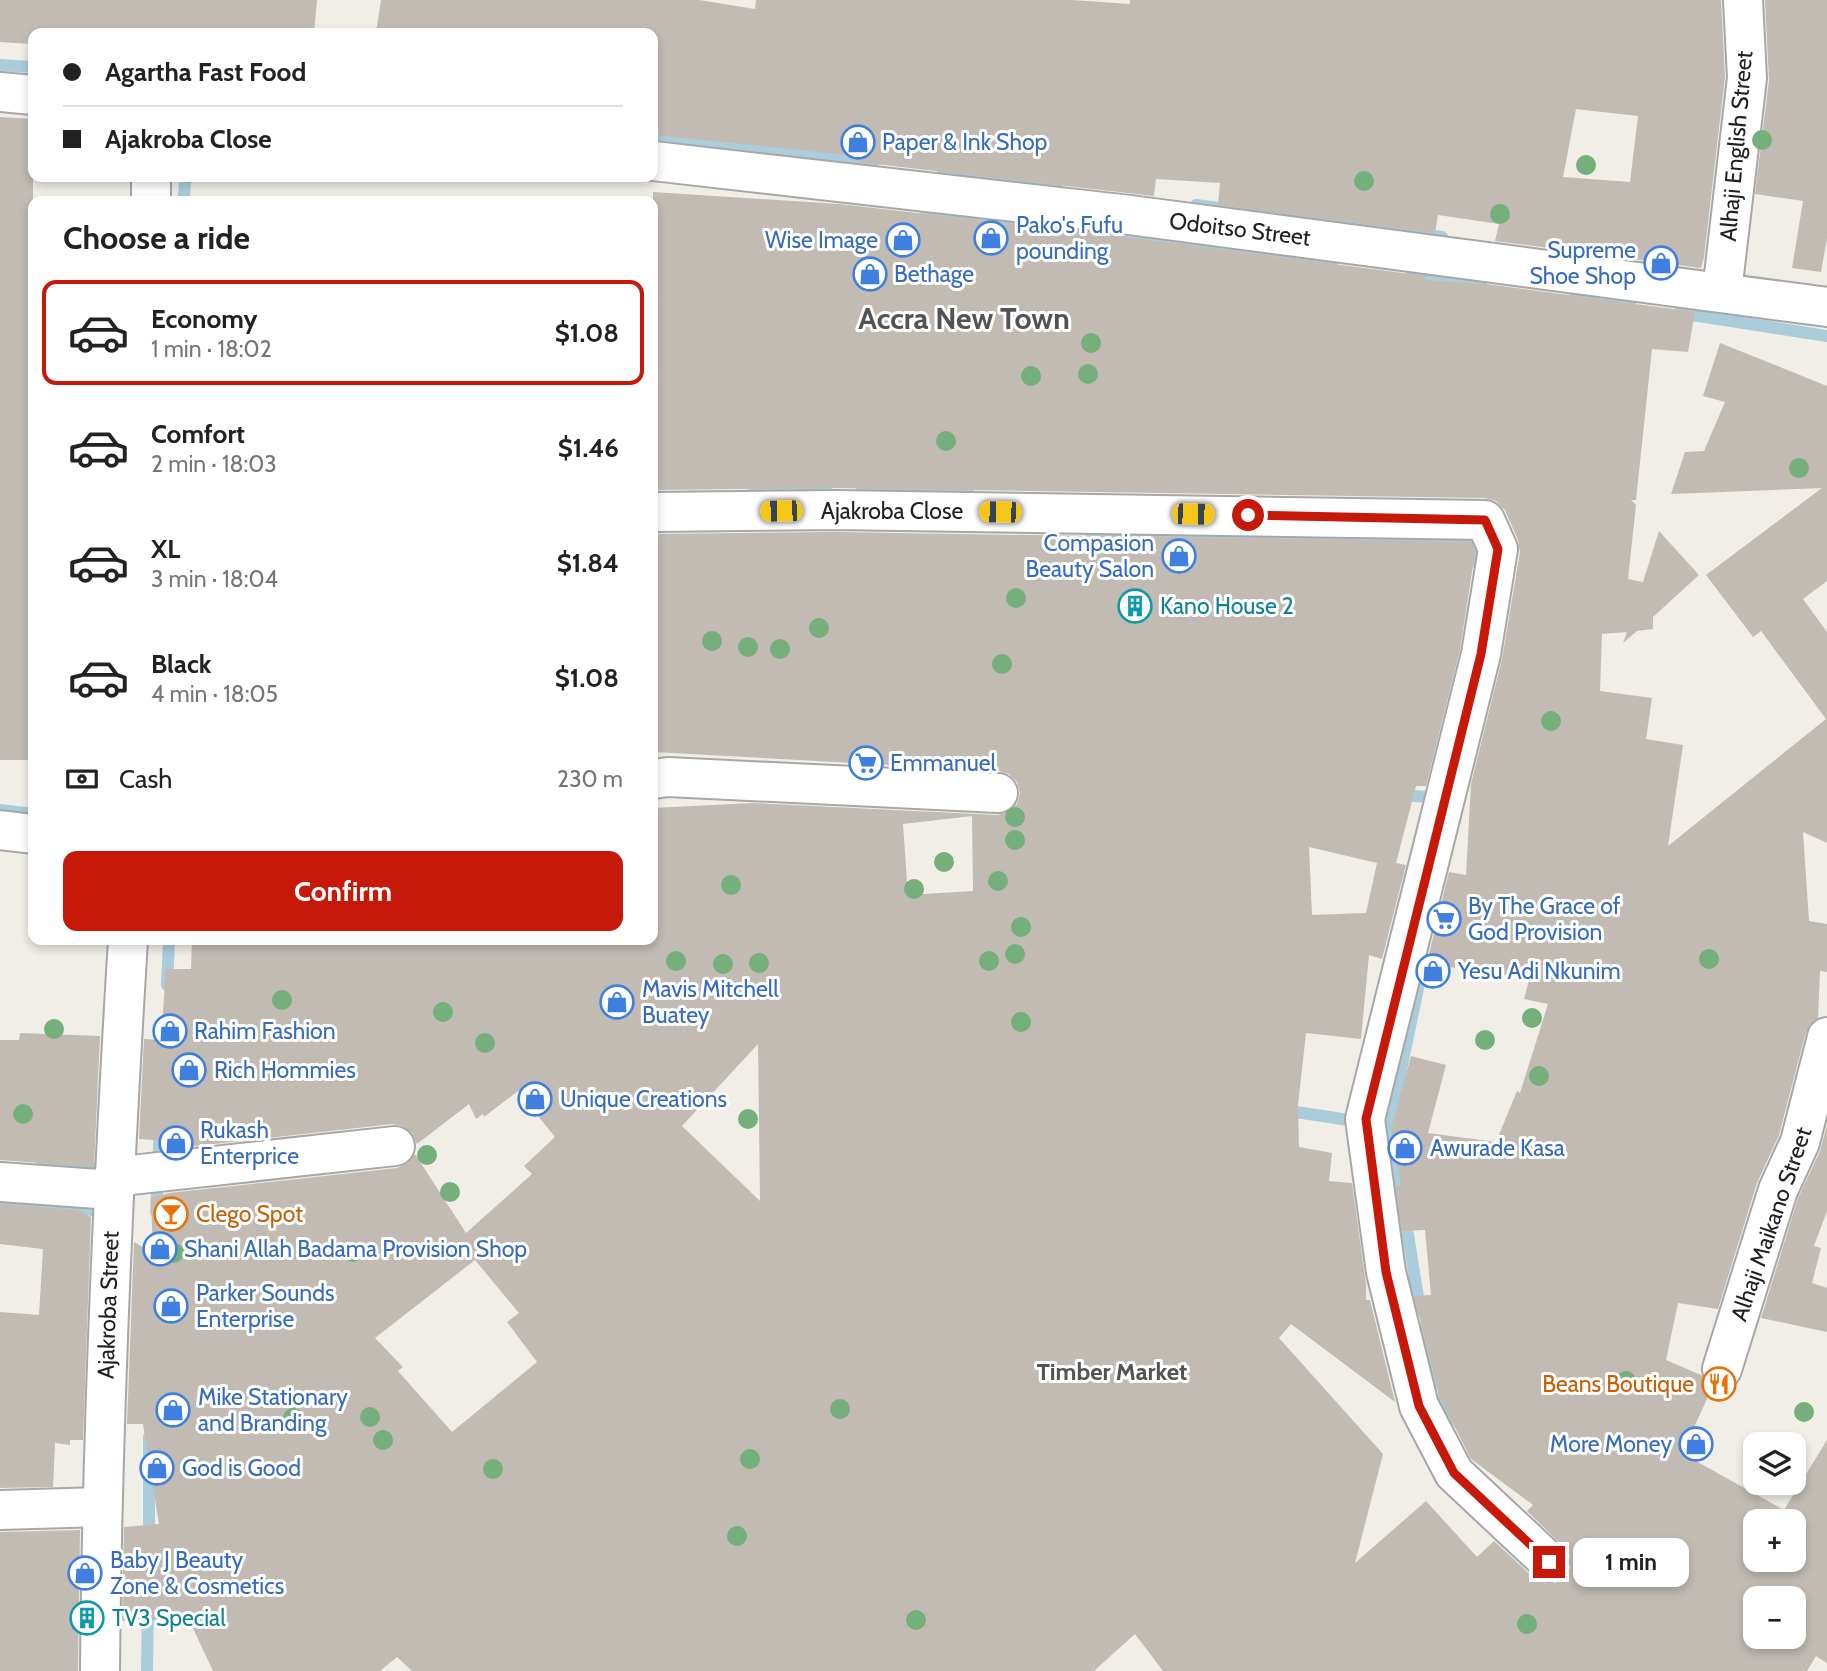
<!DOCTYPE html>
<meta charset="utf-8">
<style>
:root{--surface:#fff;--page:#f2f2f2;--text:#222;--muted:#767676;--line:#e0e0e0;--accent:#c6190a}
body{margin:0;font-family:Cabin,sans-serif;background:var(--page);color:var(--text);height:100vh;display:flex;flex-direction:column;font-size:26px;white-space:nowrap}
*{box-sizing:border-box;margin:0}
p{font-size:23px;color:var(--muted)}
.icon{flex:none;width:38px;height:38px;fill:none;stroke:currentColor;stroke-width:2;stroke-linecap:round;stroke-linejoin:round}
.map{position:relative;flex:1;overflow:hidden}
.details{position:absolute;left:28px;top:196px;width:630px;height:749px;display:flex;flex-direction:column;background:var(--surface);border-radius:14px;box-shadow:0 4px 10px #0003}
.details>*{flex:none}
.guide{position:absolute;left:28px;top:28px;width:630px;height:154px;border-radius:14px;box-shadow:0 4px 10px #0003;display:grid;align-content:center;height:154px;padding:0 35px;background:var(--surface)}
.fabs{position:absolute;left:1743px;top:1432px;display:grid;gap:14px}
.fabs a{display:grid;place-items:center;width:63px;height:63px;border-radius:14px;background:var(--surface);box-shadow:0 4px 10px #0003;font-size:35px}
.end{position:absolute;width:32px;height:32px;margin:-16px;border:9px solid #c6190a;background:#fff;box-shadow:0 0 0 4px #fff}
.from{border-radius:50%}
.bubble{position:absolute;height:49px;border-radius:14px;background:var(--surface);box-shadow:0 4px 10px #0003;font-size:23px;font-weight:700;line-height:49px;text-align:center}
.car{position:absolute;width:21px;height:42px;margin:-21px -10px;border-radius:9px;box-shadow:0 0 5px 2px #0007;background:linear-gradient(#f5c518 24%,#345 0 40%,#f5c518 0 76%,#345 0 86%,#f5c518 0)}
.guide b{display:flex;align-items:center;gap:24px;height:66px;font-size:26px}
.guide b+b{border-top:2px solid var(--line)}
.guide i{width:18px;height:18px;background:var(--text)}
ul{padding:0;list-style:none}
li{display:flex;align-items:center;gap:21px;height:105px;margin:0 14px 10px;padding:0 21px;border:4px solid transparent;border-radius:14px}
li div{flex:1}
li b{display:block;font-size:26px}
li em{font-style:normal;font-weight:700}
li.selected{border-color:var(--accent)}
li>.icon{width:63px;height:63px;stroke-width:1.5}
h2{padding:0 35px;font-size:32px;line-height:84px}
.pay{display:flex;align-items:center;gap:18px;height:77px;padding:0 35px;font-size:26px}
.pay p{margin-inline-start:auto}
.button{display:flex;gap:14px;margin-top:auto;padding:14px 35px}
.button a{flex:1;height:80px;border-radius:14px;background:var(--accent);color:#fff;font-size:28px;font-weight:700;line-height:80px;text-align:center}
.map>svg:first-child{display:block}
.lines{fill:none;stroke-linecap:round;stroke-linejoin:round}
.stream{stroke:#aaccdb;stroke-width:12}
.building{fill:#c1bbb4;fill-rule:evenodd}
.street-casing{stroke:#a7a7a7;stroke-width:42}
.street{stroke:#fff;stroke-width:38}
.tree{fill:#75af7b}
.route{stroke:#c6190a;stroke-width:9}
.labels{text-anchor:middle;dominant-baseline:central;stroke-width:6;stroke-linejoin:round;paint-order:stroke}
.shop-label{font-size:23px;fill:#366cbe;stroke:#fff;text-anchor:start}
.street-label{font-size:23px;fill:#202020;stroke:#fff}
.culture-label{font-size:23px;fill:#0d838f;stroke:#fff;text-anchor:start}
.food-label{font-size:23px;fill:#c56008;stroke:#fff;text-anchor:start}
.neighbourhood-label{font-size:24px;font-weight:bold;fill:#535353;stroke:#fff}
.district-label{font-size:30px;font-weight:bold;fill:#535353;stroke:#fff}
</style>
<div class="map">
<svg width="1827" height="1671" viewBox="0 0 1827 1671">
<rect width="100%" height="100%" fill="#f0eee7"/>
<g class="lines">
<g class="stream">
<polyline points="0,65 33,67"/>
<polyline points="653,135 873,163"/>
<polyline points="943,171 1057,188"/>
<polyline points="184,201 185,177"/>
<polyline points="1196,205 1442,237"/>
<polyline points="926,211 1332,264"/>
<polyline points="1412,275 1481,285"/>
<polyline points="1575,296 1630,304"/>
<polyline points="1679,313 1827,336"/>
<polyline points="862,488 969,493"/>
<polyline points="753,493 826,487"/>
<polyline points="1091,532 1457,540 1480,550 1478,564"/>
<polyline points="1400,795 1429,797"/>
<polyline points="0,810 33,814"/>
<polyline points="167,985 169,940"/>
<polyline points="1283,1110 1355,1121"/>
<polyline points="42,1166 112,1169"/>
<polyline points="0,1202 72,1206 108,1213"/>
<polyline points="156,1212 160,1126"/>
<polyline points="1420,1310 1390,1122 1421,974"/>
<polyline points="1423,1328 1435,1383 1443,1384 1448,1431"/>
<polyline points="149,1437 149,1541"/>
<polyline points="147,1671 148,1605"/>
</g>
</g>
<g class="building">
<polygon points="0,0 317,0 314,33 33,33 31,44 0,42"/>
<path d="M381,0H699L755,9L756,0H1072L1130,4V0H1721L1725,77L1704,257L1701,268L1495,241L1499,224L1438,215L1435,233L1218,205L1220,183L1156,179L1154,196L858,162V156L653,135V33H376ZM1576,109L1638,116L1630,182L1563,177Z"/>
<polygon points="1765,0 1827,0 1827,238 1821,272 1792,268 1803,201 1755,194 1769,80"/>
<polygon points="0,117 33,119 33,760 0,760"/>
<path d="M653,192L839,204L1127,237L1426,276L1425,280L1486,284L1695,312L1688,352L1652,349L1636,500H1631L1636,505L1628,579L1643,582L1659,531L1699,575L1653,617V629L1637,631L1623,643L1627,632L1602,634L1600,691L1652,698L1646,739L1683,745L1668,846L1826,719L1761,631L1753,637L1706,575L1822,488L1671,494L1685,452L1704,451L1725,402L1703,396L1720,343L1827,386V581L1803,599L1827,632V843L1803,832L1809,921L1827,924V972L1820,971L1818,1018L1806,1032L1779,1135L1757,1183L1718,1309L1678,1303L1666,1360L1701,1375L1712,1388L1691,1434L1703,1440L1694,1460L1784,1510L1827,1440V1663L1816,1656L1807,1671H1163L1135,1634L1094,1671H412L397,1657L380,1671H213L189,1620L122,1621L124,1527L159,1524L143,1424H127L134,1242L153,1253L151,1198L169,1193L397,1168L408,1163L415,1154L466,1233L532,1174L524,1166L555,1137L518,1091L484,1117L483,1114L476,1119L469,1104L417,1144L412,1133L403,1126L393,1124L169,1149V1141L139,1139L144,1039L161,1040L166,969H191L192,940H653V808L753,803L997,815L1009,812L1017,804L1020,793L1017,782L1009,774L999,771L653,752L657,655L653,654V534L835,532L1471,542L1475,552L1460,650L1426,786H1416L1396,863L1406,865L1382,959L1369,955L1361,1039L1306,1033L1298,1105L1299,1147L1332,1153L1329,1181L1352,1183L1366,1284V1300H1370L1395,1402L1291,1324L1279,1338L1383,1454L1355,1563L1426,1501L1477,1557L1494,1541L1534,1578L1545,1583H1555L1564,1577L1570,1568V1556L1564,1547L1527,1511L1533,1505L1471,1459L1440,1398L1414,1296L1431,1295L1425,1230L1402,1231L1396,1186H1401L1391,1129L1411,1056L1446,1065L1428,1133L1496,1142L1517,1091L1520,1093L1548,1004L1524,999L1529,980L1455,964V968L1438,964L1436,973L1425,970L1449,872L1466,875L1471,784L1502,659L1520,552L1518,540L1505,510L1496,501L1485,498L835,488L653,490ZM972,816L973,891L908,895L903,824ZM1309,847L1377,863L1366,913L1312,915ZM758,1044L760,1201L682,1126ZM475,1260L519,1313L507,1322L537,1362L452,1432L398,1371L403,1367L375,1338ZM1755,1521H1794V1559H1755ZM1755,1598H1794V1636H1755Z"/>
<polygon points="20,1033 100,1036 94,1167 0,1160 0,1040 19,1040"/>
<polygon points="1827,1125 1827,1211 1814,1246 1821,1248 1812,1283 1827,1288 1827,1332 1761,1318 1798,1198 1820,1151"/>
<polygon points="0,1204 78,1210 91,1217 83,1440 70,1440 70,1445 55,1443 53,1487 0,1488 0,1312 39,1315 43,1249 0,1244"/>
<polygon points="80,1530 78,1671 0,1671 0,1532"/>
</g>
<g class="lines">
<defs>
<g id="street">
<polyline points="0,92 33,95"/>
<polyline points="653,161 1130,215 1827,307"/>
<polyline points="151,177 151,201"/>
<polyline points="1722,292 1747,78 1743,0"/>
<polyline points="653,512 835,510 1485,520 1498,549 1481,654 1365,1119 1386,1272 1419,1406 1454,1473 1549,1562"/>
<polyline points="653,779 668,777 998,793"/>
<polyline points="0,830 33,834"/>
<polyline points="113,1177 395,1146"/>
<polyline points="0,1182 112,1190"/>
<polyline points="1722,1369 1778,1190 1800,1142 1827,1037"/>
<polyline points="0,1510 102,1507"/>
<path d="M100,1671C102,1427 113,1184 128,940"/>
</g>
</defs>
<use href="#street" class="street-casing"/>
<use href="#street" class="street"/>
</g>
<g class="tree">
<circle cx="1762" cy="140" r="10"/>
<circle cx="1586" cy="165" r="10"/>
<circle cx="1364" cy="181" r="10"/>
<circle cx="1500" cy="214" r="10"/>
<circle cx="1091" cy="343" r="10"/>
<circle cx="1088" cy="374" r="10"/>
<circle cx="1031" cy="376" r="10"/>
<circle cx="946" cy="441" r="10"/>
<circle cx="1799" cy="468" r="10"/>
<circle cx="1016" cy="598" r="10"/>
<circle cx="819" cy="628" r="10"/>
<circle cx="712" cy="641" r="10"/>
<circle cx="748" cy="647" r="10"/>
<circle cx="780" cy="649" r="10"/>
<circle cx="1002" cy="664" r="10"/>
<circle cx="1551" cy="721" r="10"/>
<circle cx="1015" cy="817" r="10"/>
<circle cx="1015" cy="840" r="10"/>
<circle cx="944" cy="862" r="10"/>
<circle cx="998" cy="881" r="10"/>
<circle cx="731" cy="885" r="10"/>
<circle cx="914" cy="889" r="10"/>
<circle cx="1021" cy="927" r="10"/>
<circle cx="1015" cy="954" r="10"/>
<circle cx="1709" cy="959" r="10"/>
<circle cx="676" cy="961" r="10"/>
<circle cx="989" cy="961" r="10"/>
<circle cx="759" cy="963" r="10"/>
<circle cx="723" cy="964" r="10"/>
<circle cx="282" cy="1000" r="10"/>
<circle cx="443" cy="1012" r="10"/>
<circle cx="1532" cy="1018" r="10"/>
<circle cx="1021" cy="1022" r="10"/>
<circle cx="54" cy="1029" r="10"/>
<circle cx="1485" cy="1040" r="10"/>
<circle cx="485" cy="1043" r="10"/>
<circle cx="1539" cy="1076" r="10"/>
<circle cx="23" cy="1114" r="10"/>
<circle cx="748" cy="1119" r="10"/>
<circle cx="427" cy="1155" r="10"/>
<circle cx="450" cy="1192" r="10"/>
<circle cx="353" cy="1252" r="10"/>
<circle cx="174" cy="1253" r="10"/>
<circle cx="1626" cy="1381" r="10"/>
<circle cx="840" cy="1409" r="10"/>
<circle cx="1804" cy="1412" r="10"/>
<circle cx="370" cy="1417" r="10"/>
<circle cx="293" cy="1418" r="10"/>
<circle cx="383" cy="1440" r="10"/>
<circle cx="750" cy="1459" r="10"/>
<circle cx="493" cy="1469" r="10"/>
<circle cx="737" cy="1536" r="10"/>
<circle cx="916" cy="1620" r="10"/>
<circle cx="1527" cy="1624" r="10"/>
</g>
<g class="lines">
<polyline class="route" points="1248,515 1485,520 1498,549 1481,654 1366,1119 1386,1272 1419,1406 1454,1473 1549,1562"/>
</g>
<defs>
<symbol id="shop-ring" viewBox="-11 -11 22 22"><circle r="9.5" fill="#fff" stroke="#3f7fe0" stroke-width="1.5"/><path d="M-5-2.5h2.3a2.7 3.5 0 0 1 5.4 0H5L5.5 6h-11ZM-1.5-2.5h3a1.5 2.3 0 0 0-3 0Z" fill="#3f7fe0"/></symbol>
<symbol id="building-ring" viewBox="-11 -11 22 22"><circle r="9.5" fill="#fff" stroke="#0f9aa8" stroke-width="1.5"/><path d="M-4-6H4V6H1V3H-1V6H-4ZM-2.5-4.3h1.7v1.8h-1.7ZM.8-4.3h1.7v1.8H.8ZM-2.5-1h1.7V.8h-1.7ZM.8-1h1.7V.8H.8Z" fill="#0f9aa8"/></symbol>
<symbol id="supermarket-ring" viewBox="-11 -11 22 22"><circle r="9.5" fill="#fff" stroke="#3f7fe0" stroke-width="1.5"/><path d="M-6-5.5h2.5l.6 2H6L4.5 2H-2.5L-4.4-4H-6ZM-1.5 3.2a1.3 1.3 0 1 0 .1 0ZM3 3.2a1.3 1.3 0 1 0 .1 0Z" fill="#3f7fe0"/></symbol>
<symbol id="bar-ring" viewBox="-11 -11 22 22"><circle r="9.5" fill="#fff" stroke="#e8710a" stroke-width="1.5"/><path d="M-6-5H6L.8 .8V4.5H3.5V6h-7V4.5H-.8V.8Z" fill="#e8710a"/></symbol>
<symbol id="restaurant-ring" viewBox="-11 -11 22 22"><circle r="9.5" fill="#fff" stroke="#e8710a" stroke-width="1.5"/><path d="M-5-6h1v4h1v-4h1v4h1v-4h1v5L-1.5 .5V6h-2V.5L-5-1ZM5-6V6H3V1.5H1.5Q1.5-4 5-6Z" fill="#e8710a"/></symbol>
</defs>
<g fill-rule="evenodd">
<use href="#shop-ring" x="839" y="123" width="38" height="38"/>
<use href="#shop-ring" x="972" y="219" width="38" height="38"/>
<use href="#shop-ring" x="884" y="221" width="38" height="38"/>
<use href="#shop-ring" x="1642" y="244" width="38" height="38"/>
<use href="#shop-ring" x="851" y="255" width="38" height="38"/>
<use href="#shop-ring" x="1160" y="537" width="38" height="38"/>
<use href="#building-ring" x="1116" y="587" width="38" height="38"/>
<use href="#supermarket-ring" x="847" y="744" width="38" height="38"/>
<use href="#supermarket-ring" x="1425" y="900" width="38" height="38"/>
<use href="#shop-ring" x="1414" y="952" width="38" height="38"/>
<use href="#shop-ring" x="598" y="983" width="38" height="38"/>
<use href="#shop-ring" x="151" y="1012" width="38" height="38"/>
<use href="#shop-ring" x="170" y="1051" width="38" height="38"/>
<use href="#shop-ring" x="516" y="1080" width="38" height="38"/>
<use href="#shop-ring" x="157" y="1124" width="38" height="38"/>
<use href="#shop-ring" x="1386" y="1129" width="38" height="38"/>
<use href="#bar-ring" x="152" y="1195" width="38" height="38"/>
<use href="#shop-ring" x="141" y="1230" width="38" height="38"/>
<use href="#shop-ring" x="152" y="1287" width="38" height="38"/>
<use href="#restaurant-ring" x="1700" y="1365" width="38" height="38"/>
<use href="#shop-ring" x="154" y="1391" width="38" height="38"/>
<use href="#shop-ring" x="1677" y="1425" width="38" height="38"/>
<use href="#shop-ring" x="138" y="1449" width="38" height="38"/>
<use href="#shop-ring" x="66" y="1554" width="38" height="38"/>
<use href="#building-ring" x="68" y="1599" width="38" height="38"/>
</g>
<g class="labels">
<g class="shop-label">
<text x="882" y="142">Paper &amp; Ink Shop</text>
<text x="1016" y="225">Pako's Fufu<tspan x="1016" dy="26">pounding</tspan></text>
<text x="878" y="240" text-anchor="end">Wise Image</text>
<text x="1636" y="250" text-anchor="end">Supreme<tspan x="1636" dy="26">Shoe Shop</tspan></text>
<text x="894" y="274">Bethage</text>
<text x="1154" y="543" text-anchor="end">Compasion<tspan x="1154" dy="26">Beauty Salon</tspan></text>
<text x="890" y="763">Emmanuel</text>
<text x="1468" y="906">By The Grace of<tspan x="1468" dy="26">God Provision</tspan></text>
<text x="1458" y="971">Yesu Adi Nkunim</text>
<text x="642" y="989">Mavis Mitchell<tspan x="642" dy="26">Buatey</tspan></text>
<text x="194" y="1031">Rahim Fashion</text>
<text x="214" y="1070">Rich Hommies</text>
<text x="560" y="1099">Unique Creations</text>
<text x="200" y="1130">Rukash<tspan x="200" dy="26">Enterprice</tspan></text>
<text x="1430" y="1148">Awurade Kasa</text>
<text x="184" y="1249">Shani Allah Badama Provision Shop</text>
<text x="196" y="1293">Parker Sounds<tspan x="196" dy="26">Enterprise</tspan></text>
<text x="198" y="1397">Mike Stationary<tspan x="198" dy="26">and Branding</tspan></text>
<text x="1672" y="1444" text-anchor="end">More Money</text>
<text x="182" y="1468">God is Good</text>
<text x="110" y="1560">Baby J Beauty<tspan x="110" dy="26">Zone &amp; Cosmetics</tspan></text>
</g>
<g class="street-label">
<text transform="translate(1736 146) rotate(-85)">Alhaji English Street</text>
<text transform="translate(1240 229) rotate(7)">Odoitso Street</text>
<text x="892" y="511">Ajakroba Close</text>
<text transform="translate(1771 1224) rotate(-71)">Alhaji Maikano Street</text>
<text transform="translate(108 1305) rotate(-88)">Ajakroba Street</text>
</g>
<g class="culture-label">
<text x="1160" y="606">Kano House 2</text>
<text x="112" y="1618">TV3 Special</text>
</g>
<g class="food-label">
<text x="196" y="1214">Clego Spot</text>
<text x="1694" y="1384" text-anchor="end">Beans Boutique</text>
</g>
<g class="neighbourhood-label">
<text x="1112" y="1371">Timber Market</text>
</g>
<g class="district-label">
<text x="964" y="318">Accra New Town</text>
</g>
</g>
</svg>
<div class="fabs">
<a><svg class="icon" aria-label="layers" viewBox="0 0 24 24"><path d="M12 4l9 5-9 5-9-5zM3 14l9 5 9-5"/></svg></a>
<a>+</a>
<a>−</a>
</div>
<i class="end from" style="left:1248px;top:515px"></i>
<i class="end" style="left:1549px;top:1562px"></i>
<div class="bubble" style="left:1573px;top:1538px;width:116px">1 min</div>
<i class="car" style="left:781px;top:511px;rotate:269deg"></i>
<i class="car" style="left:1000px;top:512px;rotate:271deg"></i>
<i class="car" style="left:1193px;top:514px;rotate:91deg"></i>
<div class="guide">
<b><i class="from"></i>Agartha Fast Food</b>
<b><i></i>Ajakroba Close</b>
</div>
<section class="details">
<h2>Choose a ride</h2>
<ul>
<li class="selected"><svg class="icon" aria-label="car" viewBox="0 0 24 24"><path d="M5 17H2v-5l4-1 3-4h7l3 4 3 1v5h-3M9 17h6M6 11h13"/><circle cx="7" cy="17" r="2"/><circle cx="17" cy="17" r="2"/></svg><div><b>Economy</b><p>1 min · 18:02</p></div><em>$1.08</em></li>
<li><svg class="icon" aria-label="car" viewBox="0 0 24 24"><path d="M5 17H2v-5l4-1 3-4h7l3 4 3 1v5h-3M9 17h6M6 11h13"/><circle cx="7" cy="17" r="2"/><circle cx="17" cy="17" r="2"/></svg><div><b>Comfort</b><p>2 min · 18:03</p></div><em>$1.46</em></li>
<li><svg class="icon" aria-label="car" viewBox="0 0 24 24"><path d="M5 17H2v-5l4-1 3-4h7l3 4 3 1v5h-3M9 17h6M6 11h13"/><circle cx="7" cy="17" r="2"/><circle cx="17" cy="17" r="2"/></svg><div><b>XL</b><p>3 min · 18:04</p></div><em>$1.84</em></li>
<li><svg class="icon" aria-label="car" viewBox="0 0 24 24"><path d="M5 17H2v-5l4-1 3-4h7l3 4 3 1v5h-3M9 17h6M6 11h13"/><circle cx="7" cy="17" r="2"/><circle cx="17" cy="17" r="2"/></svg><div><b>Black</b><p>4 min · 18:05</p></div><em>$1.08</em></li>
</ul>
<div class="pay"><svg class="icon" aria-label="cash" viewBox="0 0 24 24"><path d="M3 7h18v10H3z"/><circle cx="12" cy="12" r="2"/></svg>Cash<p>230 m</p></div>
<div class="button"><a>Confirm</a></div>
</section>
</div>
